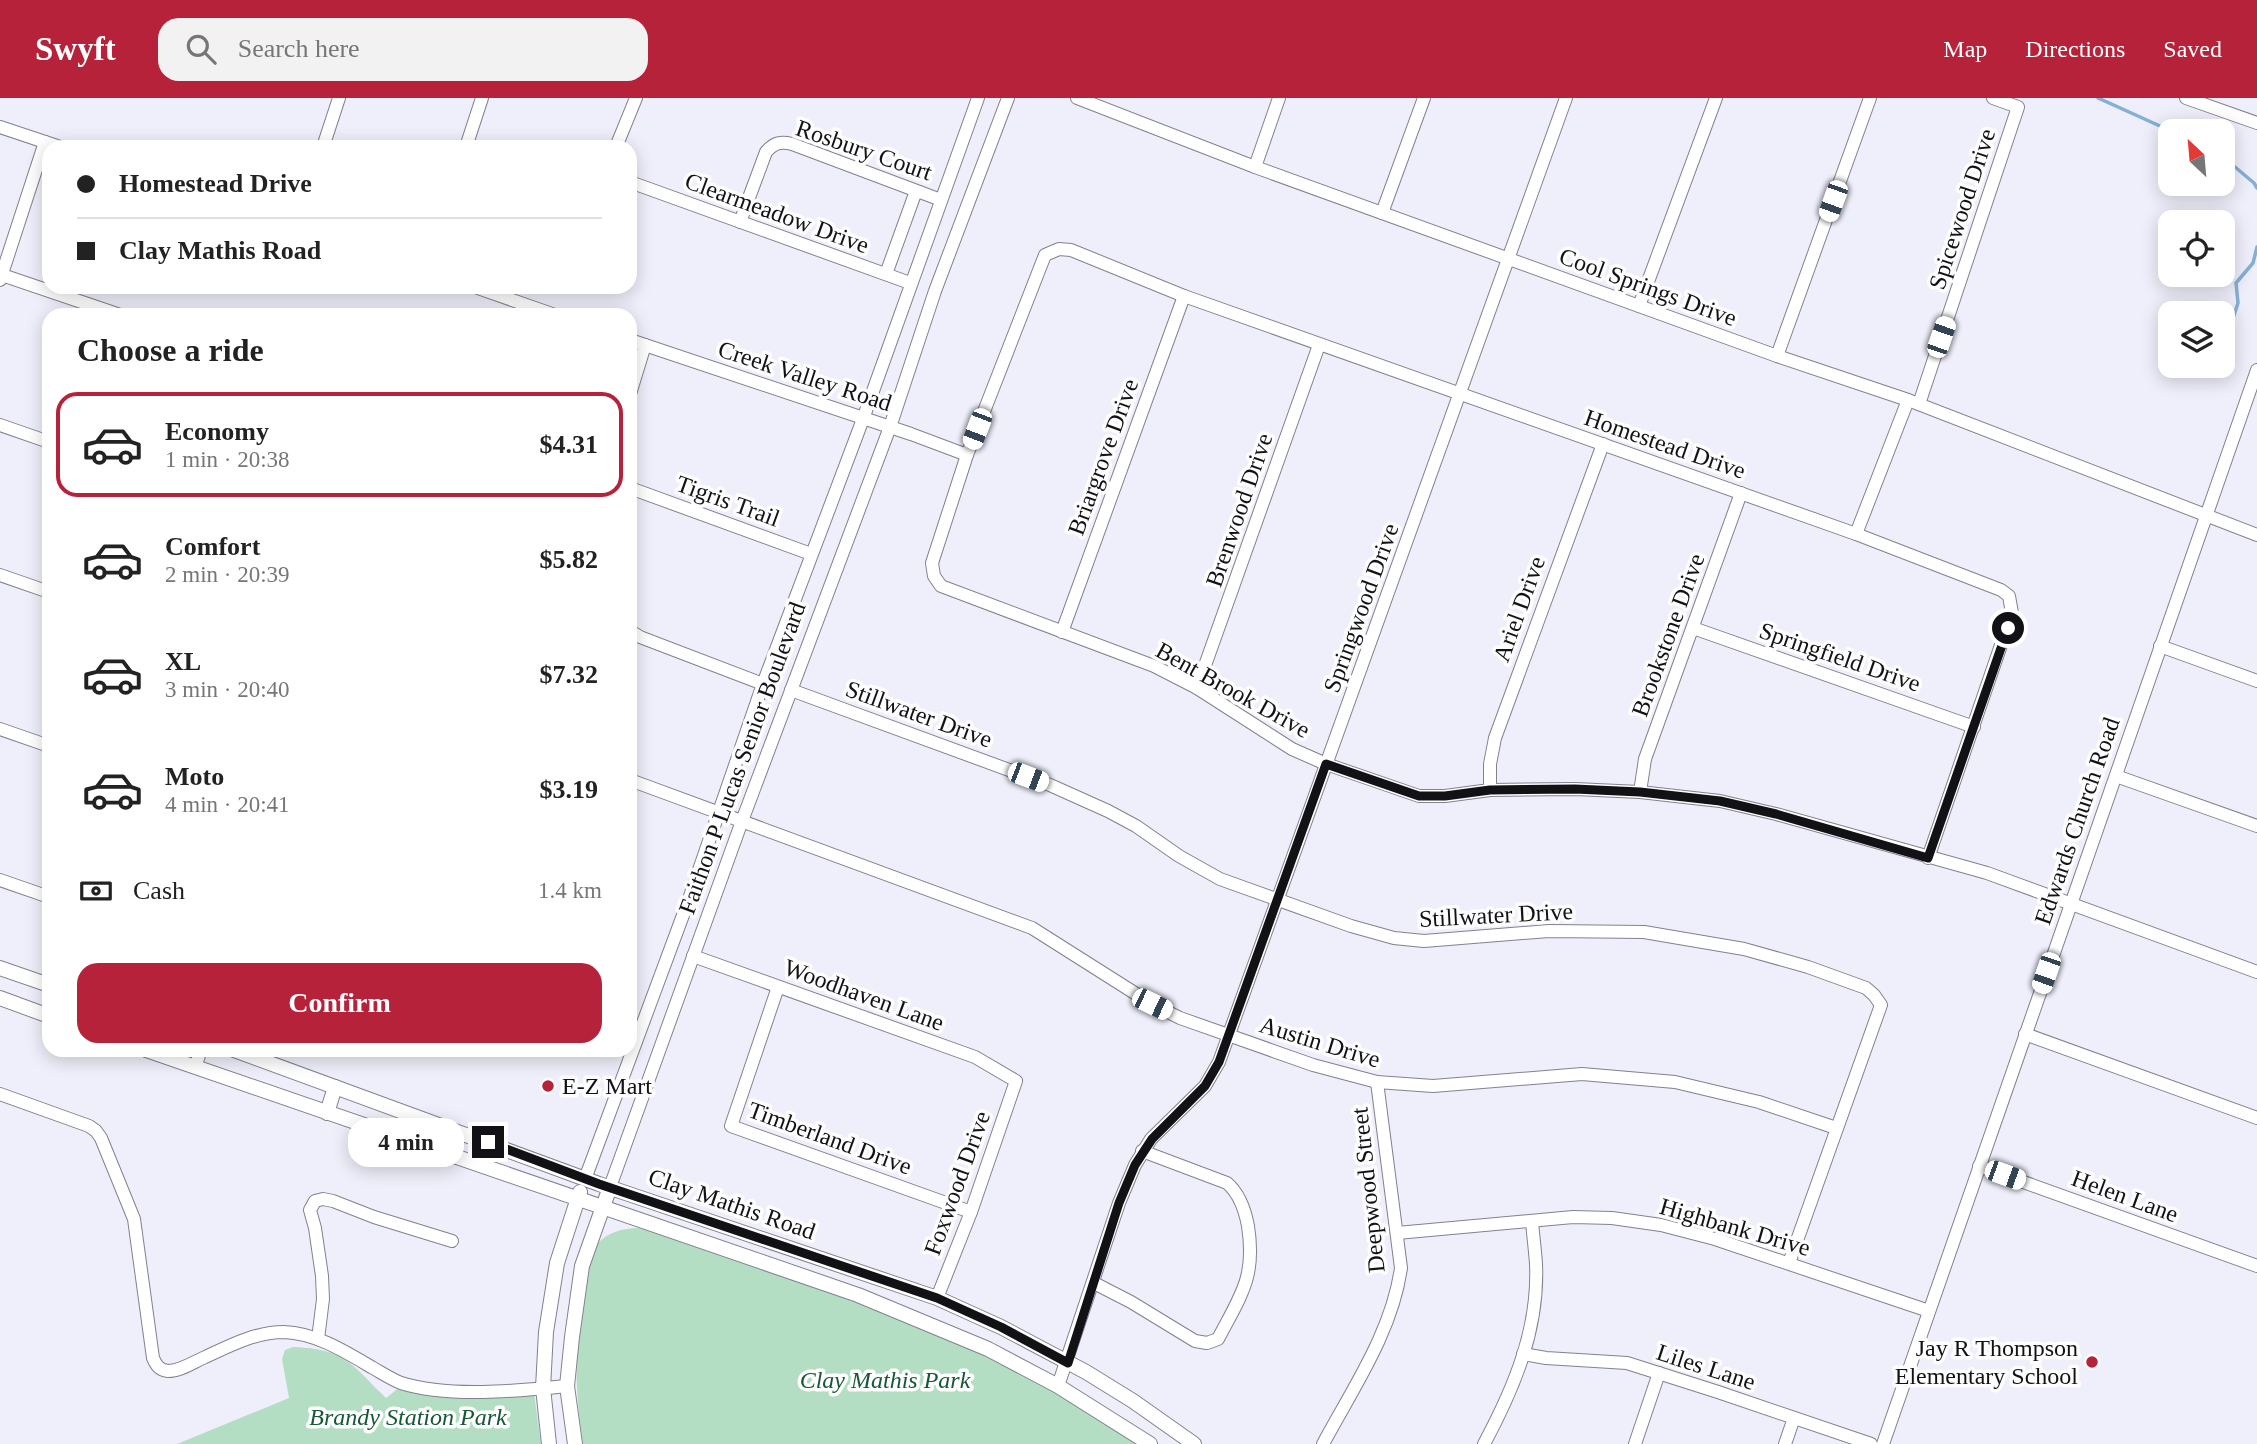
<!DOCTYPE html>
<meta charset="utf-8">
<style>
:root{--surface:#fff;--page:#f2f2f2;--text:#222;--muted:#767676;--line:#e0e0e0;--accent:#b5223a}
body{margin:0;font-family:Georgia,serif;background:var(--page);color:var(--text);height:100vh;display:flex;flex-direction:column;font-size:26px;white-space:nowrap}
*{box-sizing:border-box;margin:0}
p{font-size:23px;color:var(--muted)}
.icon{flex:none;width:38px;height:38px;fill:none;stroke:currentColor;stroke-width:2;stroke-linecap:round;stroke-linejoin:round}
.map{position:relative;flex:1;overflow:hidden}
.drawer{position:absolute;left:42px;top:210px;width:595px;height:749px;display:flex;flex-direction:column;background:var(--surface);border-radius:21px;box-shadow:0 4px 18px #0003}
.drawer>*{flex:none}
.banner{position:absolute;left:42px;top:42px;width:595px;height:154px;border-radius:21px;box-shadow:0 4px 18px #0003;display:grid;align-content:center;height:154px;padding:0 35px;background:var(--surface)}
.needle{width:46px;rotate:334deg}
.fabs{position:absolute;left:2158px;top:21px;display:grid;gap:14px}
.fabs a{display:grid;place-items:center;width:77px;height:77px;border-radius:14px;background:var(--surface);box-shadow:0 4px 18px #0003;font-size:35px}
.end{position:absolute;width:32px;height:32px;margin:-16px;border:9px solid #121216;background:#fff;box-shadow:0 0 0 4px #fff}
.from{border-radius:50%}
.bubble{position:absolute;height:49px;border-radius:21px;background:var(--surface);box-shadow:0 4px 18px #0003;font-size:23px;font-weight:600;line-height:49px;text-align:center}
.car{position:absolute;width:21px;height:42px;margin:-21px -10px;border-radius:9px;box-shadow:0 0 5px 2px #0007;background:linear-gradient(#fff 24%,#345 0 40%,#fff 0 76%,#345 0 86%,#fff 0)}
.banner b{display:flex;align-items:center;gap:24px;height:66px;font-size:26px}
.banner b+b{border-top:2px solid var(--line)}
.banner i{width:18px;height:18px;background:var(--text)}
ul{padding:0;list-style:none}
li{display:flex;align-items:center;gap:21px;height:105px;margin:0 14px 10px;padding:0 21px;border:4px solid transparent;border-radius:21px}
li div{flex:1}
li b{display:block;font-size:26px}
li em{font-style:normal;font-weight:600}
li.on{border-color:var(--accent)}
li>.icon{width:63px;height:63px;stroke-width:1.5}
h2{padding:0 35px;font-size:32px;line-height:84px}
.pay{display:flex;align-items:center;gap:18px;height:77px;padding:0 35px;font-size:26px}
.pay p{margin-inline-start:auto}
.cta{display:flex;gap:14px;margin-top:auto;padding:14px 35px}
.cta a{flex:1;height:80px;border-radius:21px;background:var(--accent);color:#fff;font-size:28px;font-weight:600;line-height:80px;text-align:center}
header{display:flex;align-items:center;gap:42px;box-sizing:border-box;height:98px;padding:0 35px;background:var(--accent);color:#fff}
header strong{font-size:33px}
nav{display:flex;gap:38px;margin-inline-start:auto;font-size:24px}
.search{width:490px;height:63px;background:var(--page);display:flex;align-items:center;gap:18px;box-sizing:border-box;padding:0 24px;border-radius:21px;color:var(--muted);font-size:26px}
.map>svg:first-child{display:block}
.green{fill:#b3dec4}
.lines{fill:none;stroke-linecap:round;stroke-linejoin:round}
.stream{stroke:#84b0d7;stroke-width:3.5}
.minor-casing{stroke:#81828d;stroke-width:14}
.major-casing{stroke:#81828d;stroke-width:16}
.minor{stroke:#fff;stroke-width:12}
.major{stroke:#fff;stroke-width:14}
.route{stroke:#121216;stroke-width:9}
.poi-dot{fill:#b5223a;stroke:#fdfdfd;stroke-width:2.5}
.labels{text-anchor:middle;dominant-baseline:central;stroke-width:7;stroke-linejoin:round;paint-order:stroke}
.street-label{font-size:24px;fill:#121216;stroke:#fdfdfd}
.poi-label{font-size:24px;fill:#121216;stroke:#fdfdfd;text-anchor:start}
.park-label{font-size:24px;font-style:italic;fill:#175738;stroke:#fdfdfd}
</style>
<header>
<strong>Swyft</strong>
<div class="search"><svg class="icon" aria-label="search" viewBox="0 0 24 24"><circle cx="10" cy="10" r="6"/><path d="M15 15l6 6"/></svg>Search here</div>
<nav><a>Map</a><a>Directions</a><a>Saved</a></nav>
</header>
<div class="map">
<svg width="2257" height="1346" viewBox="0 0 2257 1346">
<rect width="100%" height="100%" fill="#efeffb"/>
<g class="green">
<path d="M636,1130L648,1131C760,1170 874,1205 982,1253C1039,1278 1090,1313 1142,1346H583C574,1287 573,1234 587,1175C589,1165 590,1154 597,1146C608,1134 621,1131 636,1130Z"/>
<path d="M293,1249C346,1251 351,1266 386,1300L400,1289L534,1295L541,1346H177L289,1300L282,1261L285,1252Z"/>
</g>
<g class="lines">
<g class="stream">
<polyline points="2098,0 2171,33"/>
<polyline points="2222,58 2254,85 2257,90"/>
<polyline points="2224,248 2238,205 2236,185 2253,165 2257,149"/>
</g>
<defs>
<g id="minor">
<polyline points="1077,0 1255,69 1777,258 1908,302 2257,437"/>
<polyline points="2186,0 2257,25"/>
<polyline points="0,29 60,49"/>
<polyline points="323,49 339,0"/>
<polyline points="466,49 482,0"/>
<polyline points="616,49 636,0"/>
<polyline points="1255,69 1279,0"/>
<polyline points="630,84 910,185"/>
<polyline points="1382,115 1424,0"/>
<path d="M740,124L766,54C774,45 780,43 792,46L941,102"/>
<polyline points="886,176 916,93"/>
<polyline points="2,177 120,217"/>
<polyline points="0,182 45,44"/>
<polyline points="475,189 555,217"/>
<polyline points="1639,208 1716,0"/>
<polyline points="630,242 911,336 967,357"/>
<polyline points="1777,258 1870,0"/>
<polyline points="630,296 645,247"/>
<polyline points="1919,306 2018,9 1993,0"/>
<polyline points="0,327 49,344"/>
<polyline points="630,390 811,456"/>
<polyline points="1856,436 1908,302"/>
<polyline points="0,477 49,494"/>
<polyline points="1693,530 1974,629"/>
<polyline points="630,533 640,539 763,586"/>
<polyline points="1062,534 1184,198"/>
<polyline points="2160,548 2257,583"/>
<polyline points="1197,590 1319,247"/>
<polyline points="791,592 1050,687 1108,713 1136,728 1179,758 1220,781 1351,828 1394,840 1424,843 1549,833 1644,834 1744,851 1808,869 1866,890 1874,897 1881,907 1789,1165"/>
<polyline points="0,631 49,648"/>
<polyline points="2116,678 2257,728"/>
<polyline points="630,682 1032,830 1152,906 1180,920 1313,967 1377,984 1433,988 1582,976 1675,984 1759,1004 1836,1030"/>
<polyline points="1490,692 1490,666 1495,640 1603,346"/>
<polyline points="1640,694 1645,661 1741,395"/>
<polyline points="1928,760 2012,515 2009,498 2001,492 1856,436 1184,198 1071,152 1059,151 1045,157 967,357 932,465 934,478 941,488 1154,568 1197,590 1292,651 1326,666 1419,698 1445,698 1490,692 1575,691 1640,694 1720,703 1776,716 1987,775 2257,874"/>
<polyline points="0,782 49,799"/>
<polyline points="693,858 975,959 1016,983 971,1114 937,1200"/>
<polyline points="778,889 731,1028 971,1114"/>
<polyline points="2025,936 2257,1020"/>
<polyline points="195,969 201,952"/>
<path d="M0,996L89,1028L96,1033L101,1040L134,1121L153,1260C156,1267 159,1272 168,1273C180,1273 192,1265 203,1260C229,1248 255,1234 284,1234C316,1235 346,1254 373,1270C382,1275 391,1281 401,1285C448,1300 518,1293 567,1288"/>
<polyline points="1979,1068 2257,1168"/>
<polyline points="585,1081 689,801 763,586 863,321 978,0"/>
<polyline points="610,1089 742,723 890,329 935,193 1008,0"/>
<polyline points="1397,1135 1573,1119 1612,1120 1661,1127 1715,1141 1929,1213"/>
<path d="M1094,1185L1131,1204L1195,1243L1207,1245L1218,1241C1241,1197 1256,1179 1248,1128C1245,1112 1240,1096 1227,1085L1142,1053"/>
<polyline points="318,1241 323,1201 322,1178 315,1130 310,1112 315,1103 323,1101 333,1103 374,1119 452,1143"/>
<polyline points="1523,1256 1546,1260 1627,1265 1718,1294 1871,1346"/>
<polyline points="1058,1288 1119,1105 1135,1067 1151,1041 1205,988 1219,964 1566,0"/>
<path d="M1323,1346C1353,1290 1392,1234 1401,1170L1377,984"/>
<path d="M1484,1346C1514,1290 1539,1231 1536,1166C1535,1151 1533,1137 1532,1123"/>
<polyline points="1635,1346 1659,1275"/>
<polyline points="1785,1346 1794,1320"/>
<polyline points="1883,1346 2257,272"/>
</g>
<g id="major">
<polyline points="0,870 49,887"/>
<polyline points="0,900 49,918"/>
<polyline points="146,952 858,1197 988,1251 1058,1288 1150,1346"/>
<polyline points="234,952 599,1086 937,1200 1001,1229 1086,1274 1133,1303 1194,1346"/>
<polyline points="327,1015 335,989"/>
<polyline points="549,1346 543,1290 546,1234 557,1165 580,1094"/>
<polyline points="575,1346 567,1288 572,1239 582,1168 610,1089"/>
</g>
</defs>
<use href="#minor" class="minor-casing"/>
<use href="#major" class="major-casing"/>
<use href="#minor" class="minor"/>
<use href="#major" class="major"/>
</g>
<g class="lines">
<polyline class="route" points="488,1044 599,1086 937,1200 1001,1229 1068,1265 1119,1105 1135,1067 1152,1041 1205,988 1219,964 1326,666 1419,698 1445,698 1490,692 1575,691 1640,694 1720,703 1776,716 1928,760 2008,530"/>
</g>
<g class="poi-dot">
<circle cx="548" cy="988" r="7"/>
<circle cx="2092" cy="1264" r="7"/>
</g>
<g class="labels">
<g class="street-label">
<text transform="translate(864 52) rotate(19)">Rosbury Court</text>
<text transform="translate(1962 111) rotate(-72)">Spicewood Drive</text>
<text transform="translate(777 115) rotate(20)">Clearmeadow Drive</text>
<text transform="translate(1648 189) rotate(20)">Cool Springs Drive</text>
<text transform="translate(805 278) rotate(18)">Creek Valley Road</text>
<text transform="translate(1665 346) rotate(19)">Homestead Drive</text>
<text transform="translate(1103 359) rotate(-70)">Briargrove Drive</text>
<text transform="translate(728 403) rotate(20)">Tigris Trail</text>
<text transform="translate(1239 412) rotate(-71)">Brenwood Drive</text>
<text transform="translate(1361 510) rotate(-70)">Springwood Drive</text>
<text transform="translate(1519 511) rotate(-70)">Ariel Drive</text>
<text transform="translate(1668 537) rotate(-70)">Brookstone Drive</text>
<text transform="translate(1840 559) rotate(19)">Springfield Drive</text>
<text transform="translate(1233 592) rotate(29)">Bent Brook Drive</text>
<text transform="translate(919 616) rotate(20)">Stillwater Drive</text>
<text transform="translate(742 660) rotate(-70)">Faithon P Lucas Senior Boulevard</text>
<text transform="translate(2077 723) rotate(-71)">Edwards Church Road</text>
<text transform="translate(1496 817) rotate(-3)">Stillwater Drive</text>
<text transform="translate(864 897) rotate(20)">Woodhaven Lane</text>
<text transform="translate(1320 944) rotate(17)">Austin Drive</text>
<text transform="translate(830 1040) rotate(20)">Timberland Drive</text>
<text transform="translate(957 1085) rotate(-70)">Foxwood Drive</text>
<text transform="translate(1368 1092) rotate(-96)">Deepwood Street</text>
<text transform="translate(2125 1098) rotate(20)">Helen Lane</text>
<text transform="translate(732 1106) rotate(19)">Clay Mathis Road</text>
<text transform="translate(1735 1129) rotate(16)">Highbank Drive</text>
<text transform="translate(1706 1269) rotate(18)">Liles Lane</text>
</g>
<g class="poi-label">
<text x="562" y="988">E-Z Mart</text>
<text x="2078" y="1250" text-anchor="end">Jay R Thompson<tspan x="2078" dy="28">Elementary School</tspan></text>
</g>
<g class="park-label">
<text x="885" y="1282">Clay Mathis Park</text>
<text x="408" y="1319">Brandy Station Park</text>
</g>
</g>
</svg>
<div class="fabs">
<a><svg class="needle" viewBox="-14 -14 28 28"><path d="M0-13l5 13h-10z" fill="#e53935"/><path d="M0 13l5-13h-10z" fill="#767676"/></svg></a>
<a><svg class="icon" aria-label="locate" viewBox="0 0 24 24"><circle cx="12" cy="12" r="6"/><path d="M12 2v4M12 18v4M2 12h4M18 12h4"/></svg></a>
<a><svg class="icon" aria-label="layers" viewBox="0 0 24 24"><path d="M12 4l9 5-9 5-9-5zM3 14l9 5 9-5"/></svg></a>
</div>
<i class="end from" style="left:2008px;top:530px"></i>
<i class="end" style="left:488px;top:1044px"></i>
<div class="bubble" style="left:348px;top:1020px;width:116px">4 min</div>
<i class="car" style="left:1833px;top:103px;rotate:200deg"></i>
<i class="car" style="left:1941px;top:239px;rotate:19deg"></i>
<i class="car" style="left:977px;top:331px;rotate:201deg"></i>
<i class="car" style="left:1028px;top:679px;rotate:111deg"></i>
<i class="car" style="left:2046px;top:875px;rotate:199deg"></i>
<i class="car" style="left:1152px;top:906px;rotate:116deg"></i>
<i class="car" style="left:2005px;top:1077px;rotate:110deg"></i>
<div class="banner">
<b><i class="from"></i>Homestead Drive</b>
<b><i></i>Clay Mathis Road</b>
</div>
<section class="drawer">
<h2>Choose a ride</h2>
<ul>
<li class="on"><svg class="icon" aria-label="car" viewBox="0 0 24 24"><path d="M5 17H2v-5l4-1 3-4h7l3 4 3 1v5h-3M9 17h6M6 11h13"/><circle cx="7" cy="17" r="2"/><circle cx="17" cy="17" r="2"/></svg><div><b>Economy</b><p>1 min · 20:38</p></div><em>$4.31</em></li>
<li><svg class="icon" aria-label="car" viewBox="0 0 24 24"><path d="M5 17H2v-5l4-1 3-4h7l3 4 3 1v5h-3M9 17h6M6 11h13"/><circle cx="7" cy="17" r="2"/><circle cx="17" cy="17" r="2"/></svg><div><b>Comfort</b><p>2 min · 20:39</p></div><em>$5.82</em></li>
<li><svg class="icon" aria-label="car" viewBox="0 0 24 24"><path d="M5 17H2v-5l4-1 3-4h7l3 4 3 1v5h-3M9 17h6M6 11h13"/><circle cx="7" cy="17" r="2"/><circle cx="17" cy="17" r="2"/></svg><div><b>XL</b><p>3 min · 20:40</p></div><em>$7.32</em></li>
<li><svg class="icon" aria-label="car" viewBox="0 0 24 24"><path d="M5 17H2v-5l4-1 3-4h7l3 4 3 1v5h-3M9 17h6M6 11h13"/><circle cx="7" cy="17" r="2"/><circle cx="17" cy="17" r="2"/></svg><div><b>Moto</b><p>4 min · 20:41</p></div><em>$3.19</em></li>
</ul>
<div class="pay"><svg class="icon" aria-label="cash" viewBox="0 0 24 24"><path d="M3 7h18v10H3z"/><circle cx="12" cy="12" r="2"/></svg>Cash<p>1.4 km</p></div>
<div class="cta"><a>Confirm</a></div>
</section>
</div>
